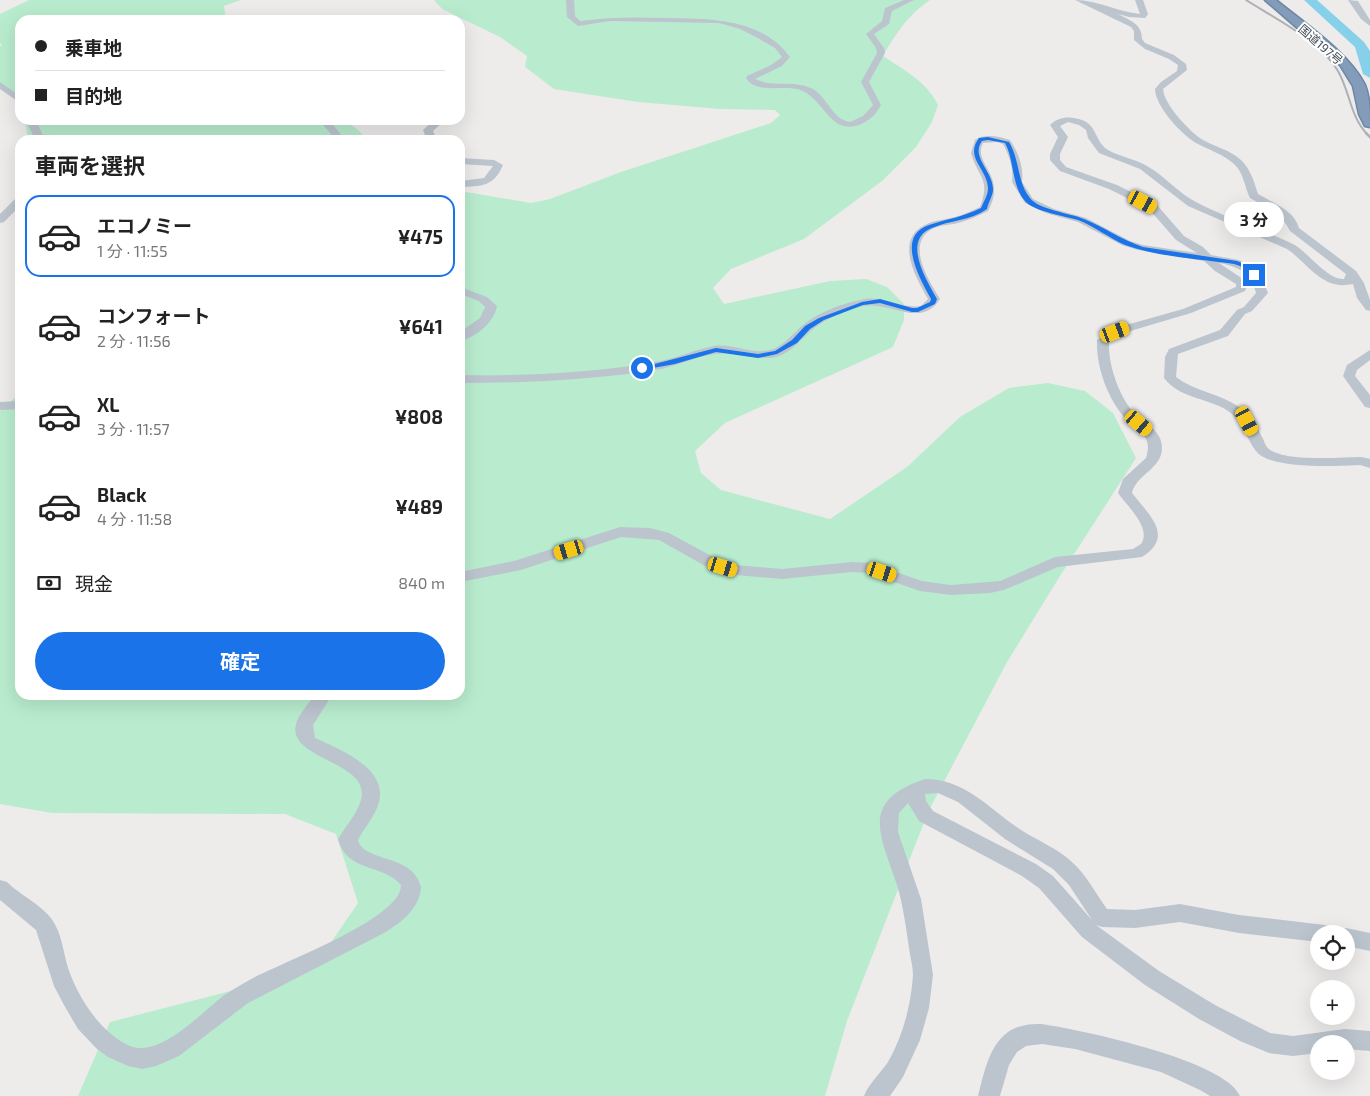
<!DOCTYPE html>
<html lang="ja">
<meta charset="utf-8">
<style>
:root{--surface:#fff;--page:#f2f2f2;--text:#222;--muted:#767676;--line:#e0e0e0;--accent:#1a73e8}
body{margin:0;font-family:"Exo 2","Noto Sans JP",sans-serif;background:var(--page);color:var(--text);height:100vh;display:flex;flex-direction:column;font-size:19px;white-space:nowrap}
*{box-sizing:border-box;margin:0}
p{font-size:16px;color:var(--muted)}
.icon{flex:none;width:28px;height:28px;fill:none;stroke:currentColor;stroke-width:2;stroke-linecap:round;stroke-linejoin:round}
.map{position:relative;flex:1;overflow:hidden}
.sheet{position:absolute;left:15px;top:135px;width:450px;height:565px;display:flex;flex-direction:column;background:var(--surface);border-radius:15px;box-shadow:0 5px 20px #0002}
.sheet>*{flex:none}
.guide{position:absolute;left:15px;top:15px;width:450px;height:110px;border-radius:15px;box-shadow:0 5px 20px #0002;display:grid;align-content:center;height:110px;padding:0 20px;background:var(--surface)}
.controls{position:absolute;left:1310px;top:925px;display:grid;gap:10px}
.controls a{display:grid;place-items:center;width:45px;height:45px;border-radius:50%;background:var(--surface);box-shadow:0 5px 20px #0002;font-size:25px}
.end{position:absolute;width:22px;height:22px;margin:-11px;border:6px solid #1a73e8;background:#fff;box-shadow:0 0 0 2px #fff}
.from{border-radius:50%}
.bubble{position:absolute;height:35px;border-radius:18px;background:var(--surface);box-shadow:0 5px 20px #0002;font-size:16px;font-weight:700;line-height:35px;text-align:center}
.car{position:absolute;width:15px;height:30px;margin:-15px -8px;border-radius:6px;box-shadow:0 0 4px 1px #0007;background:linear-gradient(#f5c518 24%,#345 0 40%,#f5c518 0 76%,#345 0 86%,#f5c518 0)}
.guide b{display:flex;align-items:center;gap:18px;height:48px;font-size:19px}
.guide b+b{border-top:1px solid var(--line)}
.guide i{width:12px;height:12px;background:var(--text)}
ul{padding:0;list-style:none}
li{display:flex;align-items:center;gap:15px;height:82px;margin:0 10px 8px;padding:0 10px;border:2px solid transparent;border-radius:15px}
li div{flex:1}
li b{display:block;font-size:19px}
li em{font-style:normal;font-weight:700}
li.active{border-color:var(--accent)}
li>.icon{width:45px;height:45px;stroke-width:1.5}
h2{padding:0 20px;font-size:22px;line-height:60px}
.pay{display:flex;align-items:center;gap:12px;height:55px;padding:0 20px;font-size:19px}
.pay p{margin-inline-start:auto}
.action{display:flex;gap:10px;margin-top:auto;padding:10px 20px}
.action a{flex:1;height:58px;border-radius:30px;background:var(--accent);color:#fff;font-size:20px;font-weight:700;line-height:58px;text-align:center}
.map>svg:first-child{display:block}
.green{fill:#b9ecce}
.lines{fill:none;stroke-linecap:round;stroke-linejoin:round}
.river{fill:#86d1e9;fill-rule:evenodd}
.highway-casing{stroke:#6e87a5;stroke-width:3}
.minor{fill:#bcc5ce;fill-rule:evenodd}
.highway{fill:#839cba;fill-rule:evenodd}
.rail-far1{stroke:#adb0b6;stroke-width:2}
.rail{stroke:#adb0b6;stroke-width:2.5}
.route{fill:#1a73e8}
.labels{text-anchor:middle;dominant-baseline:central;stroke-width:4;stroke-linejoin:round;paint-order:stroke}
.far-street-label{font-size:12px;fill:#444e58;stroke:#fff}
</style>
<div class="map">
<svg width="1370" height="1096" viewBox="0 0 1370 1096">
<rect width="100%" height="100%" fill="#eeebeb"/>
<g class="green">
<polygon points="29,0 241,0 224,6 226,20 20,20 20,104 0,83 0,47 2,44 0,43 0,14"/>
<path d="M434,0H930C908,15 896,33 883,56C904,70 927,82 938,105L932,122L916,147L882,181L804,239L731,269L713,288L724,304L830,281L866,279L887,287L904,304V320L893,347L725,423L695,451L701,473L721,490L830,519L907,467L960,417L1009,388L1048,383L1085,391L1113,413L1136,458L1060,576L1007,662L928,812L847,1021L825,1096H78L110,1022L312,970L358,903L336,834L285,814L52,813L0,804V411L20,393V695H460V191L531,203L550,199L621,172L771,123L780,115L775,110L720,109L638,102L554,89L525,67L527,56L500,37L442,9Z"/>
<polygon points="25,120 344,120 357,129 368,140 28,140"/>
</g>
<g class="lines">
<polygon class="river" points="1304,0 1317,0 1364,42 1370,51 1370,78 1363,74 1355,47"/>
<defs>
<path id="highway" d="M1265,0H1276C1304,23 1349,53 1365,85C1370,98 1370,113 1370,127L1365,126L1359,114L1353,86L1340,65Z"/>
</defs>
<use href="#highway" class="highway-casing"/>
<g class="minor">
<path d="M566,0H574L575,16L580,21C609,17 635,17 664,18C708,19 761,17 790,57L782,66L755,79C773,88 794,79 813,89C827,97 833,120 850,122L863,116L873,105L861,82L877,53L876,48L866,34L882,21L885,8L904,0H914L892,11L889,24L874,34L884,48L885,53L869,82L881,105C876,115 869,121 859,125C829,135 824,98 800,90C785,84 756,95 746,78L747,76L771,65L782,57L775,48L756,37L740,29L719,23L610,21L578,26L567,17Z"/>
<path d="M1075,0C1098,0 1118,12 1140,14L1135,0H1143L1148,14L1145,18L1129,17L1118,14C1131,21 1142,24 1142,39L1145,43L1174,55L1186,64L1187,70L1163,89C1164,105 1190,132 1203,140C1216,147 1230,150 1241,160C1251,170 1254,182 1258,194C1273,203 1294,210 1299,228L1356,271L1364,283L1370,300V311L1366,310L1357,298L1353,284C1322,291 1309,264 1287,249L1188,206L1140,169L1099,153L1088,138L1086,130L1079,125L1068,122L1060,126L1068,137L1060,154V160L1066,167L1117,185L1157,205L1184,236L1203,247L1211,255L1239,260L1253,268L1264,283L1268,293L1252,311L1245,314L1228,336L1178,354L1176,377C1194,391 1217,393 1236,405C1248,412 1256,424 1262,437C1264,440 1265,445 1267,447C1279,463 1343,457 1362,457L1370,459V468L1360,465C1338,466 1270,470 1256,451C1245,436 1242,419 1225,409C1205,398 1178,397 1164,378L1165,357L1169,349L1220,330L1237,310L1244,307L1256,293C1252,273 1237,266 1219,263L1246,281L1248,283L1245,291L1191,313L1127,332L1109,342C1108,364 1118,393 1132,411C1143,423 1163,430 1162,449C1161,469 1136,475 1132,493C1149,515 1175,536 1142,557L1058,567L1004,590L990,593L951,595L920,591L868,573L852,572L782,579L735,575L707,567L659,540L621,537L521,570L460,582V572L514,561L620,527L650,528L669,533L717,559L736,565L782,569L852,562L870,563L922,581L951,585L1000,581L1055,557L1133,549L1141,544C1152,528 1127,506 1118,493L1123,479L1146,458C1148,452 1149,445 1146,439C1142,429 1130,425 1124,417C1107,397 1096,366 1097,340L1119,327L1183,309L1236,287V284L1215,271L1204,261L1138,250L1122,245L1078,222L1046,213L1025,203L1012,182C1014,169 1009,155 1003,144L997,142L983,143C972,164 1008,175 988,211C978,216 969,220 958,223C950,225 939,225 932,229C905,244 929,281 940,299C921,329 891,301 863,306C846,310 826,318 812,330C801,339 793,351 779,356C757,363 737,350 716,354C697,356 679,365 661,369C595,380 527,383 460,383V375C527,376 594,373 660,361C678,358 696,349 714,346C733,343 752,355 770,350C784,346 792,334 803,325C820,311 844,303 865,299C885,296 902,309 921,306L928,299C916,278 894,240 925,225C934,220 945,220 955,217C963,215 971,211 980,207C991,178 978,178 971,153L975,140C985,133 1000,137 1010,140C1018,152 1024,167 1022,182L1033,199L1054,209L1086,218L1130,241L1143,245L1197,253L1176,240L1149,209L1109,189L1060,171L1050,160V154L1058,137L1050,125C1059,116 1071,116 1082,120C1097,125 1095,142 1108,150C1121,157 1135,159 1147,166C1165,176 1178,193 1196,202C1228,219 1263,229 1295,245C1309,254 1328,280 1344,279L1346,274L1290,231C1280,212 1269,209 1250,198C1244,186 1244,173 1234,164C1223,154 1209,150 1196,143C1182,135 1155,106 1155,89L1161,82L1177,71L1178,65L1169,59L1145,49L1134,40V31L1131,27Z"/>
<polygon points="1348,0 1358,1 1370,20 1370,26 1361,19"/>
<polygon points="0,82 20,96 20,103 0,89"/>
<polygon points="26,120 36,120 45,140 35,140"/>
<polygon points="319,120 329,120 340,133 342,140 332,140 331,134"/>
<polygon points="434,120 445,120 433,131 437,140 427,140 423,130"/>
<path d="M460,158L494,160L503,165C494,187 481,186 460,187V181L484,178L493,166L460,164Z"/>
<polygon points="20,197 20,206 4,222 0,223 0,214 16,198"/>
<path d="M460,287L487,297L497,306C494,323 476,337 460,341V332L480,318L485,307L479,301L460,294Z"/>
<polygon points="1370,350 1370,360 1357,370 1355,376 1370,395 1370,408 1365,407 1343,376 1347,365"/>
<polygon points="20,401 20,409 0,410 0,402"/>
<path d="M314,695H332L313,725L315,738C339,749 388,768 379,802C376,815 364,828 358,840C364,863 413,853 421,887C420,908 401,923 384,933L248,1003L179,1056L156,1066L142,1069L128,1066L108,1057L97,1049L78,1029L64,1005L54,986L36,930L0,900V880L7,882C20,895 39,903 51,918C62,933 63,951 68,968C78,997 100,1033 130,1046C160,1058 201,1013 223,996C233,989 244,983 255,977C283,962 402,918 401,885C382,863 347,873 338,839C345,827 356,815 360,803C376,761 286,761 296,724C298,715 309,704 314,695Z"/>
<path d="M925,779C966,779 989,809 1021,830C1038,841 1059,849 1073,863C1087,876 1096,894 1107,909L1135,910L1180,904L1239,915L1325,925L1332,928L1335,934H1319V942L1239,933L1180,922L1135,928L1102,927L1096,925L1159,971L1215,1005L1270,1033L1293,1036L1345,1029L1370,1031V1051L1346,1049V1044H1319V1053L1293,1056L1269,1053L1240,1041L1199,1019L1145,985L1082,937L1039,888L1022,876L919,821L908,803L899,813L898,832L921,899L933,975L929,1008L920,1040L903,1077L890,1096H864C869,1083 880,1074 888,1062C903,1036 911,1005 913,975C913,966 910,957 909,948C906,927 903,905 897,885C880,834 859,801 925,779ZM938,793L958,802L1005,839L1053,869L1069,885L1092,920L1053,876L1036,864L933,811L926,801L925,794Z"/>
<polygon points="1346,928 1370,933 1370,951 1346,946 1346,934 1337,934 1339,931"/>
<path d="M1042,1024C1081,1030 1225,1060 1240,1096H1210L1200,1090L1161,1072L1075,1049L1042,1044L1026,1046L1017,1052L1009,1065L1000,1096H978C985,1070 991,1033 1022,1026C1028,1024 1036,1024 1042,1024Z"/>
</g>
<use href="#highway" class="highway"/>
<path class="rail-far1" d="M1246,0C1274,18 1321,41 1338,71C1350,92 1350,116 1367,134"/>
<polyline class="rail" points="1366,133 1370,137"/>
</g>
<path class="route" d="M988,137L1009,142C1020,160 1017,182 1030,198C1039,210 1070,213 1084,219C1104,227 1122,240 1143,247L1237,261L1245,264L1257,275L1252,276L1240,266L1234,264C1200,259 1158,257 1125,245C1109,238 1094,226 1078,220C1064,216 1038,212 1027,203C1011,188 1015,161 1005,143L988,140L982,141C970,157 994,172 993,190C993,195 988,203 987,209C970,221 950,220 932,228C901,240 927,281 937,299L935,304L918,312H912L880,303L863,305L824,320L810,329L797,343L777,354L758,358L716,352L675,364L642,370L639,368L716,348L758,354L775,351L792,340L805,326L819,318L862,302L880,299L912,308H917L930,302L931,299C920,279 895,236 929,225C947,219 963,217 981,208C983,203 988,195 988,189C988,169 964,158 979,138Z"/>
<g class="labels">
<g class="far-street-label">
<text transform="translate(1321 44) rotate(41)">国道197号</text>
</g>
</g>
</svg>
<div class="controls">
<a><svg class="icon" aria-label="locate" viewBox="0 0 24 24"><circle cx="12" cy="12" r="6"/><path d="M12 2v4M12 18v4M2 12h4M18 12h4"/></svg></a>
<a>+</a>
<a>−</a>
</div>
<i class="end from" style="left:642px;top:368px"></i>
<i class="end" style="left:1254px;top:275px"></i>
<div class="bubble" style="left:1224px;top:202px;width:60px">3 分</div>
<i class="car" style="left:1143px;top:202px;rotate:118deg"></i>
<i class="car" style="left:1115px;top:332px;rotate:69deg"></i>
<i class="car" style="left:1247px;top:421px;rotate:152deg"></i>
<i class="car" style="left:1139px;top:423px;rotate:130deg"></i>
<i class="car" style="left:569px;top:550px;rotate:253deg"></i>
<i class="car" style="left:723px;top:567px;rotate:107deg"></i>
<i class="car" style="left:882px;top:572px;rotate:108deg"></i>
<div class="guide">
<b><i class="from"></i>乗車地</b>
<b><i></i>目的地</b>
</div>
<section class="sheet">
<h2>車両を選択</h2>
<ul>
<li class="active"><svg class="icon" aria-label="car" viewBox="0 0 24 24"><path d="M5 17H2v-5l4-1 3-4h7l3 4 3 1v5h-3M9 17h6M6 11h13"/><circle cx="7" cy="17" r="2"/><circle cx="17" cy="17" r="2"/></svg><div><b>エコノミー</b><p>1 分 · 11:55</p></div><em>¥475</em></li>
<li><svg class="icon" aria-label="car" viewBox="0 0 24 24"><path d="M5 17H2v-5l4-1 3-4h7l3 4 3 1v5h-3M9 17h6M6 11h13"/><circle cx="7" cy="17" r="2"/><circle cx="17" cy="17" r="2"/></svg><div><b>コンフォート</b><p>2 分 · 11:56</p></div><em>¥641</em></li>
<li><svg class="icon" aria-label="car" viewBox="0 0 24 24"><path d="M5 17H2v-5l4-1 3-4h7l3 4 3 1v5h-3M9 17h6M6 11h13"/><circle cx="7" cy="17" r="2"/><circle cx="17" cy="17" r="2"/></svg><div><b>XL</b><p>3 分 · 11:57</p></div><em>¥808</em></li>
<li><svg class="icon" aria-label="car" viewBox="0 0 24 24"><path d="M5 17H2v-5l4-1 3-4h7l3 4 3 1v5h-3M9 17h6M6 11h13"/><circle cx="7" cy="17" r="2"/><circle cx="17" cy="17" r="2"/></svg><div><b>Black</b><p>4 分 · 11:58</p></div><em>¥489</em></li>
</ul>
<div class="pay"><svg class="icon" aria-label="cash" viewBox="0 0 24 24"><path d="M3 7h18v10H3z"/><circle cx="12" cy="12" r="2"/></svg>現金<p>840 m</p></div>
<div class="action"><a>確定</a></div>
</section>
</div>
